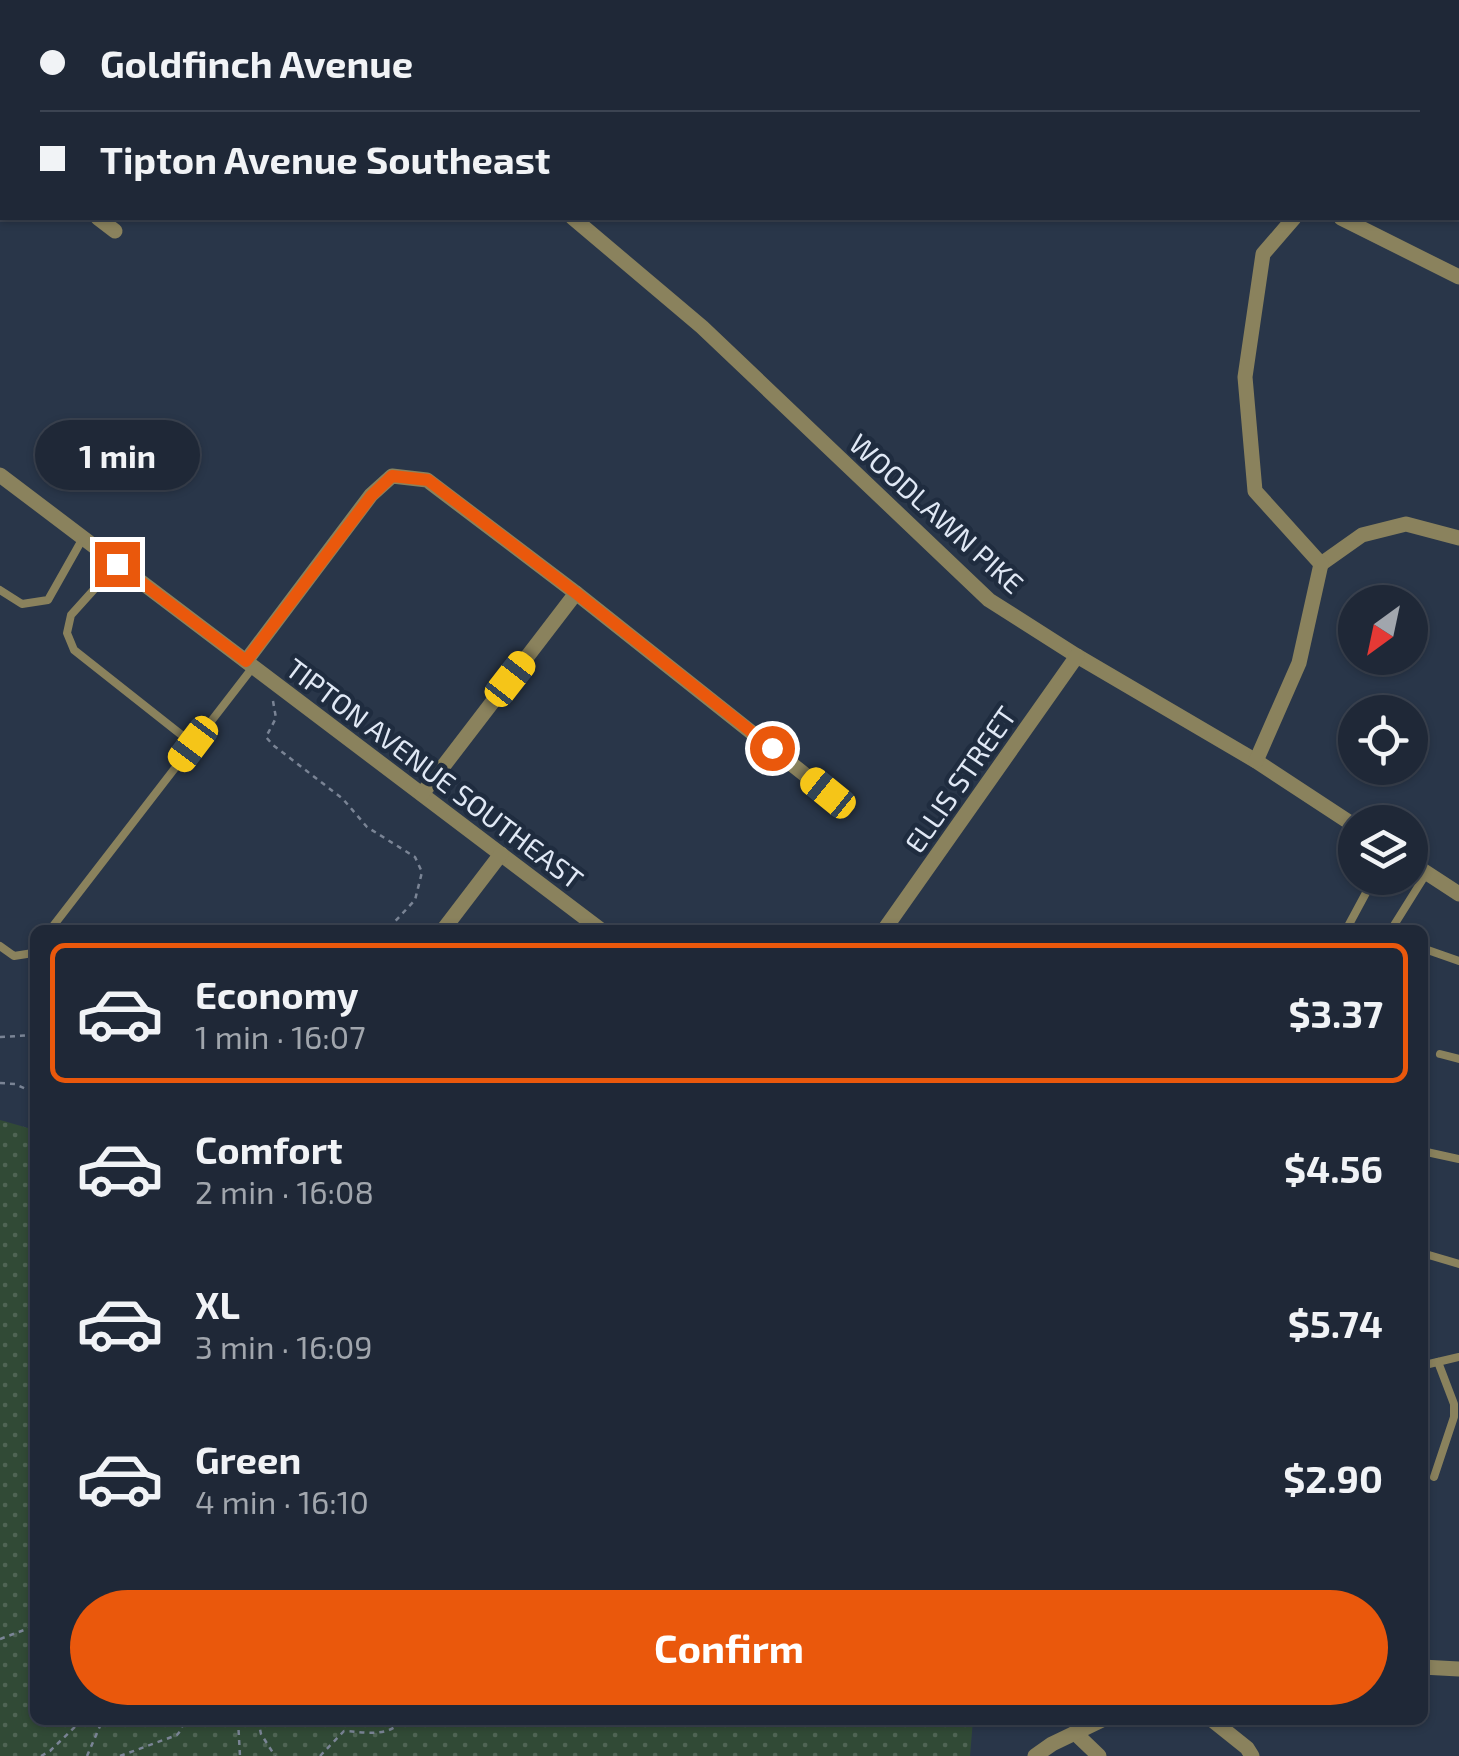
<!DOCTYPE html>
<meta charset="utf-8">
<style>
:root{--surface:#1f2837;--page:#2c3442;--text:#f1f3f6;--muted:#a1a6ad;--line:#3c4452;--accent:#ea580c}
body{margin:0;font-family:"Exo 2",sans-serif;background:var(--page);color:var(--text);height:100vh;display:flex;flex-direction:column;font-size:38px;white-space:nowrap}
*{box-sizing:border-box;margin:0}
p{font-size:32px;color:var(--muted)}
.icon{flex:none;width:55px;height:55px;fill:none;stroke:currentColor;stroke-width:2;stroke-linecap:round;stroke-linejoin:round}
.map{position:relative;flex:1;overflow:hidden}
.panel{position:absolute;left:30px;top:925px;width:1398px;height:800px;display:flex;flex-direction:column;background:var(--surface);border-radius:15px;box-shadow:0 2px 8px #0004,0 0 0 2px var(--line)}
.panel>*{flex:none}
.banner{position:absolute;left:0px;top:0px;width:1460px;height:220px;box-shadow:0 2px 8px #0004,0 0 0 2px var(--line);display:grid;align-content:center;height:220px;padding:0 40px;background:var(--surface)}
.needle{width:65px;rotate:213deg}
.tools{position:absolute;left:1338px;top:585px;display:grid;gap:20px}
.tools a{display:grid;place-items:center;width:90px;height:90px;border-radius:50%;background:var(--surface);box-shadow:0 2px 8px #0004,0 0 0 2px var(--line);font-size:50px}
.end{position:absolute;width:45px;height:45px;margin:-22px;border:12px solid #ea580c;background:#fff;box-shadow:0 0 0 5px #fff}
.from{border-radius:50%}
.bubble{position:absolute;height:70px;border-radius:35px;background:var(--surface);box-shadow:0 2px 8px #0004,0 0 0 2px var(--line);font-size:32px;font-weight:700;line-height:70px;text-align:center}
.car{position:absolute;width:30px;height:60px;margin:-30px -15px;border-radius:12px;box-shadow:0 0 8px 2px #0007;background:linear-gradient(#f5c518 24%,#345 0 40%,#f5c518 0 76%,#345 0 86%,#f5c518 0)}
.banner b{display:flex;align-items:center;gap:35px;height:95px;font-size:38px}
.banner b+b{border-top:2px solid var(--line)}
.banner i{width:25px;height:25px;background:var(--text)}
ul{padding:18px 0 0;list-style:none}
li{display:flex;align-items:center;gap:30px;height:140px;margin:0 20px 15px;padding:0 20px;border:5px solid transparent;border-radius:15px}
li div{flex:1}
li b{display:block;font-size:38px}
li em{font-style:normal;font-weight:700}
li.current{border-color:var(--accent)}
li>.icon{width:90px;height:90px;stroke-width:1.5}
.cta{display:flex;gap:20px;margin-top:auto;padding:20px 40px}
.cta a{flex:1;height:115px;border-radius:60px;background:var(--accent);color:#fff;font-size:40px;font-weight:700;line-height:115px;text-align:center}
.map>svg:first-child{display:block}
.park{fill:url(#park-dots)}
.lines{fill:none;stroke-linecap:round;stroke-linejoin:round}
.path{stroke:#7a8495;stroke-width:2.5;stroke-dasharray:5 5;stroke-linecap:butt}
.service{stroke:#8a825d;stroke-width:8}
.minor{stroke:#8a825d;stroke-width:15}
.route{stroke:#ea580c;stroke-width:12}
.labels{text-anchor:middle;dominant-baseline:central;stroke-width:9;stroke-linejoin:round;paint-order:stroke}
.street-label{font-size:28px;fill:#e0e8f5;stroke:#1f2c3f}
</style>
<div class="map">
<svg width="1459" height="1756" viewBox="0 0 1459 1756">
<defs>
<pattern id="park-dots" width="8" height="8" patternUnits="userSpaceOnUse" patternTransform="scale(2.5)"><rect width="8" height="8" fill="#314a36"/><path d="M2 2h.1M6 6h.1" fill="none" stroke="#4f6454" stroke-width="1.8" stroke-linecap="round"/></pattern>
</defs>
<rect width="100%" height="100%" fill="#293649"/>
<polygon class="park" points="0,1120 35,1130 35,1720 973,1720 970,1756 0,1756"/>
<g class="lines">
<g class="path">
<polyline points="273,701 276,718 266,737 273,745 343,799 367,827 415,857 422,872 415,900 387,930"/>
<polyline points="0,1037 35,1035"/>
<polyline points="0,1083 15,1084 35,1093"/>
<polyline points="0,1639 35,1626"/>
<polyline points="238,1720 240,1756"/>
<polyline points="258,1720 261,1734 275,1756"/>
<polyline points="904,1720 935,1723 943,1720"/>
<polyline points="41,1756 50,1751 82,1720"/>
<polyline points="87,1756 100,1726 107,1720"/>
<polyline points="120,1756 177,1735 181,1730 184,1720"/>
<path d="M320,1756L344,1731C367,1732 386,1738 404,1720"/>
</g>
<g class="service">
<polyline points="117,564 71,615 67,633 74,650 193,744"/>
<polyline points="0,590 22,604 48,600 83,538"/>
<polyline points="50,930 253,667"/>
<polyline points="1346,930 1374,878"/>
<polyline points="1391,930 1426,874"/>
<polyline points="0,946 14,956 33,953 35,949"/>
<polyline points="1422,948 1459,961"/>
<polyline points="1440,1054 1459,1059"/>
<polyline points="1422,1151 1459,1159"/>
<polyline points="1422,1253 1459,1264"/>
<polyline points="1422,1363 1429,1364 1459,1357"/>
<polyline points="1434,1477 1454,1417 1454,1404 1438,1362"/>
</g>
<g class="minor">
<polyline points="252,0 256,2"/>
<polyline points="1073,0 1093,2"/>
<polyline points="297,2 299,0"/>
<polyline points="1121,2 1163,0"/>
<polyline points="1458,72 1459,70"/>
<polyline points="0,141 2,143"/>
<polyline points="98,218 115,231"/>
<polyline points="573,218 702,327 989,600 1077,656 1256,761 1355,826"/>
<polyline points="1341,218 1459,277"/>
<polyline points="0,475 601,930"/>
<polyline points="1321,564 1362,535 1406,524 1459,538"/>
<polyline points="246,661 371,495 392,476 427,480 576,593 828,793"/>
<polyline points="1256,761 1299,663 1321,564 1255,491 1245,377 1263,254 1294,218"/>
<polyline points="422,794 576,593"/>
<polyline points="1410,862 1459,894"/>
<polyline points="443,930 501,854"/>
<polyline points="884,930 1077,656"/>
<polyline points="1422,1667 1459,1669"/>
<polyline points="1212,1720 1247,1748 1252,1756"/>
<polyline points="1075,1733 1099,1756"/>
<polyline points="1035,1756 1052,1744 1102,1720"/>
</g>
</g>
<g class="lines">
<polyline class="route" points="117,564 246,661 371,496 392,476 428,480 576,593 772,748"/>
</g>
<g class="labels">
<g class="street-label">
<text transform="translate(937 513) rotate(42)">WOODLAWN PIKE</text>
<text transform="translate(435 773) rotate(37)">TIPTON AVENUE SOUTHEAST</text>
<text transform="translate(960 779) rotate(-55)">ELLIS STREET</text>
</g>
</g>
</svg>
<div class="tools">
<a><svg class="needle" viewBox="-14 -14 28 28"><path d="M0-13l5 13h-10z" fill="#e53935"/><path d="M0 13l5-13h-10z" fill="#a1a6ad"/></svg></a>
<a><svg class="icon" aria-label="locate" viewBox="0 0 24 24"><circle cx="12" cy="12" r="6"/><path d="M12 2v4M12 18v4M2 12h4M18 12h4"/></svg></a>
<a><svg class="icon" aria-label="layers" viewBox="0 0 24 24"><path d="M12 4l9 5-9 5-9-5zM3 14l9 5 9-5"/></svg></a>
</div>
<i class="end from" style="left:772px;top:748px"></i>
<i class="end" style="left:117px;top:564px"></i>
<div class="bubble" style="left:35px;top:420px;width:165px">1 min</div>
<i class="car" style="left:510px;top:679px;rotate:38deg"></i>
<i class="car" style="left:193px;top:744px;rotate:217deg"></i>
<i class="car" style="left:828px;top:793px;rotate:309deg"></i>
<div class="banner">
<b><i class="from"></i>Goldfinch Avenue</b>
<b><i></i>Tipton Avenue Southeast</b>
</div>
<section class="panel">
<ul>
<li class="current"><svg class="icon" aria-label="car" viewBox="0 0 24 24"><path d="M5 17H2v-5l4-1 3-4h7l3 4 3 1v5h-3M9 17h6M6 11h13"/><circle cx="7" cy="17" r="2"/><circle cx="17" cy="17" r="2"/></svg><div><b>Economy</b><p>1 min · 16:07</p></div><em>$3.37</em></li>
<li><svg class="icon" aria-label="car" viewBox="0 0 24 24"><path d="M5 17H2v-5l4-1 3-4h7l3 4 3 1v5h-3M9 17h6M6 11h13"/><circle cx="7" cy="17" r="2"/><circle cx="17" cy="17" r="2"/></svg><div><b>Comfort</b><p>2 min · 16:08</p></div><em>$4.56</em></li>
<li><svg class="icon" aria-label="car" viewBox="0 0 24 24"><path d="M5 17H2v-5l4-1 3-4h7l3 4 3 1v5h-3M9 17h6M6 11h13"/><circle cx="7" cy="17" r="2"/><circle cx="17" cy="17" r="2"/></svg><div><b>XL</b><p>3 min · 16:09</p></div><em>$5.74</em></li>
<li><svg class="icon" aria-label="car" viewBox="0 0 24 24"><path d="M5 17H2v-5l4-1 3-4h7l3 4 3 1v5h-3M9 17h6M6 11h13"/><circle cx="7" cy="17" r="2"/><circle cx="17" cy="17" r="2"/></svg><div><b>Green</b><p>4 min · 16:10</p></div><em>$2.90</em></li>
</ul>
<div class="cta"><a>Confirm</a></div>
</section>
</div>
